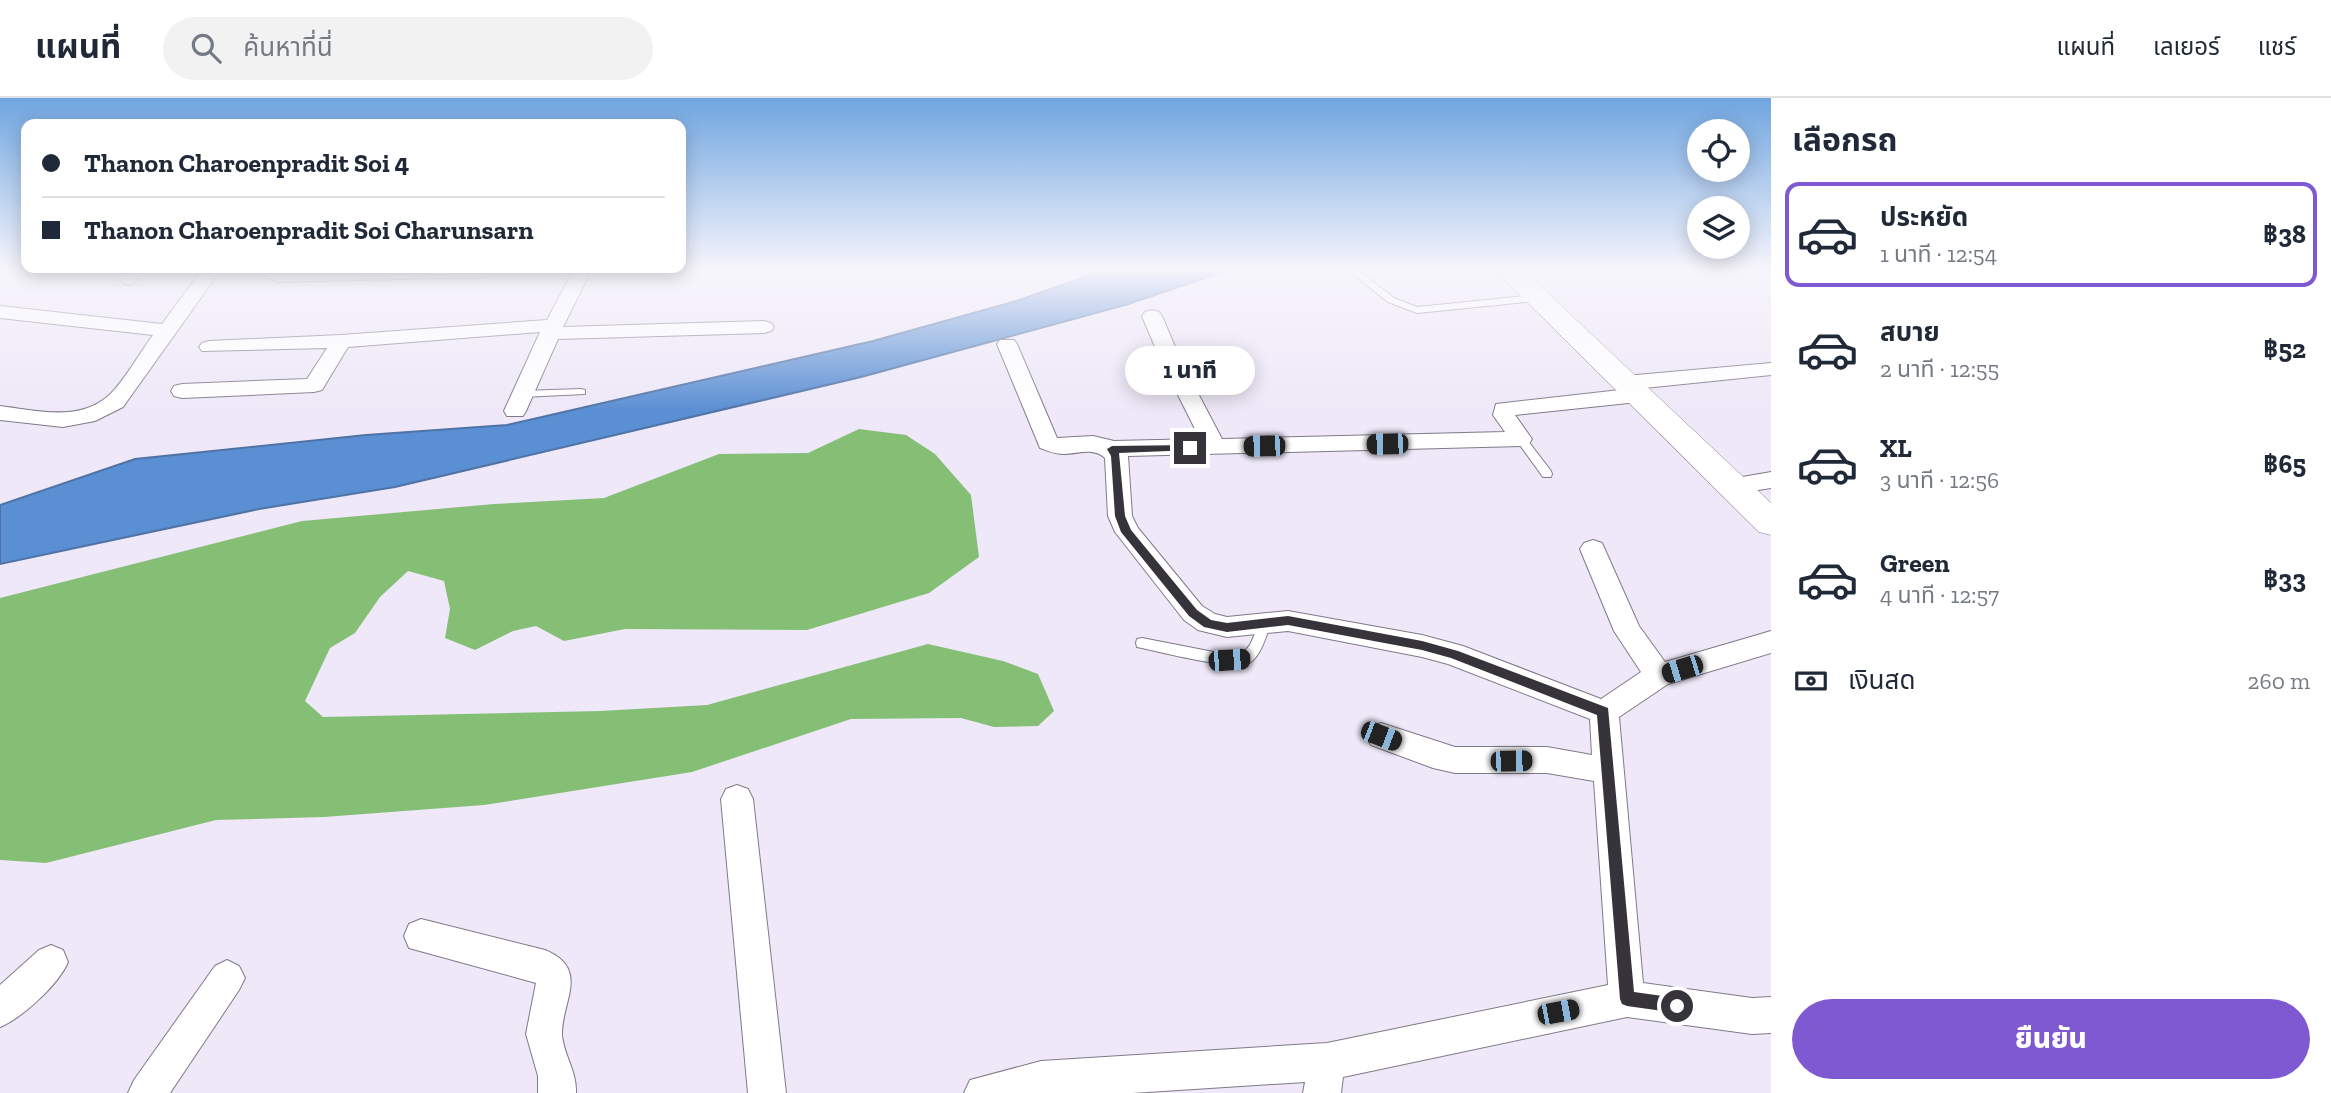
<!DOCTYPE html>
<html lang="th">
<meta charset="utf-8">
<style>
:root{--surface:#fff;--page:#f2f2f3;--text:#1f2937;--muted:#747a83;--line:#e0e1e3;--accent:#7f59d2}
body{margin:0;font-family:"Zilla Slab","Noto Sans Thai",serif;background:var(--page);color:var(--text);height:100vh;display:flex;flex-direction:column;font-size:26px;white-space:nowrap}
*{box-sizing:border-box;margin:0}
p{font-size:23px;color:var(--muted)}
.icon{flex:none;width:38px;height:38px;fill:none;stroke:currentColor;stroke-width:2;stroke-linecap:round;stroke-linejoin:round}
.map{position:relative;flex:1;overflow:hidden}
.panel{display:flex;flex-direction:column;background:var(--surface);width:560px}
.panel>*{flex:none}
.banner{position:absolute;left:21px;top:21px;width:665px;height:154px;border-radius:14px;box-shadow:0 4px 18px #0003;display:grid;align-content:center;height:154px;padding:0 21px;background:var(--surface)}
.buttons{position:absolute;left:1687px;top:21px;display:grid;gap:14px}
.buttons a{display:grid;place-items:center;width:63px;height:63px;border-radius:50%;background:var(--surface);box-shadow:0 4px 18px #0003;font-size:35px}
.end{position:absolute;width:32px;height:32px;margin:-16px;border:9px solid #36333a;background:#fff;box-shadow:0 0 0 4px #fff}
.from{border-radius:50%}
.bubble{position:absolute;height:49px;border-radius:24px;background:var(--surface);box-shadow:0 4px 18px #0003;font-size:23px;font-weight:800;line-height:49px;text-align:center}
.car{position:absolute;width:21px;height:42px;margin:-21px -10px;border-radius:9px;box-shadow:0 0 5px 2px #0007;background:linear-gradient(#222 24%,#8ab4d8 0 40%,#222 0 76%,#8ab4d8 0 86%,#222 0)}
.banner b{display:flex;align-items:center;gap:24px;height:66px;font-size:26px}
.banner b+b{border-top:2px solid var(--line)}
.banner i{width:18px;height:18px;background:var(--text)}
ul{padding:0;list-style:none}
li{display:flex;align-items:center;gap:21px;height:105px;margin:0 14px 10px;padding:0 7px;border:4px solid transparent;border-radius:14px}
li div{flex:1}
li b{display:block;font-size:26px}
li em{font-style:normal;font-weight:800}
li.active{border-color:var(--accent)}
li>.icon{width:63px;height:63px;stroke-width:1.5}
h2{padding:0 21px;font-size:32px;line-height:84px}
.pay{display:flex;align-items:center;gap:18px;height:77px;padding:0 21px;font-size:26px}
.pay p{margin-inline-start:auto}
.button{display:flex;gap:14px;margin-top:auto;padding:14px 21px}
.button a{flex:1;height:80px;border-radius:42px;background:var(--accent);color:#fff;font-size:28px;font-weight:800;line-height:80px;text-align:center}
header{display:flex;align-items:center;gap:42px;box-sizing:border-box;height:98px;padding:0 35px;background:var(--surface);border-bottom:2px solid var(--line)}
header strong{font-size:33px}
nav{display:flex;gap:38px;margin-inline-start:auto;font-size:24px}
.search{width:490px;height:63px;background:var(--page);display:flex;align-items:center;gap:18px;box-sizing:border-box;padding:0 24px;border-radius:38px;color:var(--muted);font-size:26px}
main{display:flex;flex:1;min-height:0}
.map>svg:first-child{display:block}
.forest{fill:#85bf76}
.water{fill:#5b8fd3;stroke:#5073a5;stroke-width:2}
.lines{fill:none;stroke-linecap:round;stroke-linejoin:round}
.service-casing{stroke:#7f7a88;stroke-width:2}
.minor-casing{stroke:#7f7a88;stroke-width:2}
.secondary-casing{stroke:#7f7a88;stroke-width:1}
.service{fill:#fff;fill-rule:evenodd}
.minor{fill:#fff;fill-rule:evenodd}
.secondary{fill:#fff;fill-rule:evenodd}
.route{fill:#36333a}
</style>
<header>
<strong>แผนที่</strong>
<div class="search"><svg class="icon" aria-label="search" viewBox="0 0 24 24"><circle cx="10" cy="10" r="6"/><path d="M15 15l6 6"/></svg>ค้นหาที่นี่</div>
<nav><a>แผนที่</a><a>เลเยอร์</a><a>แชร์</a></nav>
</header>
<main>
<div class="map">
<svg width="1771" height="995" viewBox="0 0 1771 995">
<rect width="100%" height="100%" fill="#eee8f8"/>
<polygon class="forest" points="859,331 906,337 935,356 971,397 979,459 929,495 807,532 625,531 564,543 536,528 513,533 475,552 445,540 450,511 444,483 408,473 380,499 355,535 330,550 305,603 323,619 600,613 707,607 928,546 1003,563 1038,576 1054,613 1038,628 994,629 961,620 851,621 692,674 484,707 324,719 216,722 46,765 0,762 0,500 302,423 494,406 604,400 719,356 808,355"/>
<polygon class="water" points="1102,173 1226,173 1125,207 861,279 395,389 259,411 0,466 0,407 135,361 366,337 507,327 873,243 1013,204"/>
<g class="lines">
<defs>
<g id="service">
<polygon points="1349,173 1359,173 1394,200 1417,209 1537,197 1542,200 1537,203 1417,215 1388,204"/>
<polygon points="581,291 585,292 585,296 522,299 517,296 522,293"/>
<polygon points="1521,338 1525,339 1551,373 1552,376 1551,379 1543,379 1517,343 1516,341 1517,339"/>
<path d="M1265,520L1269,522L1271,525C1266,538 1262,555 1251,564C1237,574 1161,554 1142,550L1137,549L1136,545L1137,541L1142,540L1229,557L1242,556L1250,547L1261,522Z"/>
</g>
<g id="minor">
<polygon points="124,173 144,173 134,185 127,187 118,181"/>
<path d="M201,173H220L123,309L95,323L63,329L0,322V308C35,312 77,324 107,299C121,288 141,253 153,237L0,220V208L162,226Z"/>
<polygon points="492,173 483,179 276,184 267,178 273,173"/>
<polygon points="573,173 591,173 563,229 764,223 771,225 774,229 771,233 764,235 558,241 526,313 523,318 507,318 504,313 540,234 348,249 322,292 314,294 182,300 174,298 171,293 174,288 182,286 307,281 327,250 202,253 199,249 202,245 209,243 341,237 547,222"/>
<path d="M1152,212L1159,214L1162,218L1181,263L1222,341L1505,334L1493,317L1496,306L1638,290L1646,292L1649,297L1646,302L1638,304L1515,317L1532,341L1529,346L1521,348L1128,358L1132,418L1138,430L1202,508L1215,516L1227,519L1288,513L1422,537L1463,548L1601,601L1641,574L1614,533L1580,451L1584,445L1593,442L1602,445L1639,528L1665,564L1771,533V555L1668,586L1619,619L1643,885L1752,900L1771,899V935L1752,936L1627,919L1343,979L1341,995H1303L1305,984L1132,995H964L970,982L1041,963L1327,945L1608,887L1594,683L1547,675H1455L1433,670L1371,647L1366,638L1371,629L1381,625L1455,649H1547L1592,657L1590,621L1448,566L1422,559L1288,533L1227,539L1198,532L1184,522L1115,434L1108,418L1105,360C1093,349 1078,356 1064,356C1055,356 1048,353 1040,350L997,246L1000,242H1014L1017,246L1057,340L1093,338L1114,343L1200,341L1161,263L1142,218L1145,214Z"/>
<polygon points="1771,265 1771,277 1625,292 1617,290 1614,285 1617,280 1625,278"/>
<polygon points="1771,374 1771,390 1733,396 1725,394 1721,388 1725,382"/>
<polygon points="737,687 748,691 753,701 786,995 748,995 721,701 726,691"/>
<path d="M421,821L545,852C591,871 561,904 562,937C564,958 577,973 576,995H538V978L526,936L536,885L409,850L404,838L409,826Z"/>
<path d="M51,847L63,852L68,864C59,886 22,920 0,929V887L39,852Z"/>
<polygon points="227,862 239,868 245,880 239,892 170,995 128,995 134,982 215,868"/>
</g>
<polygon id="secondary" points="1496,173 1524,173 1771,405 1771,437 1759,434"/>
</defs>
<use href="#service" class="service-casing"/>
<use href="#minor" class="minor-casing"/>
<use href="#secondary" class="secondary-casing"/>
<use href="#service" class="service"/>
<use href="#minor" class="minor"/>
<use href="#secondary" class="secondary"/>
</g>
<linearGradient id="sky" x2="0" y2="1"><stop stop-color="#6fa5e0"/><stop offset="0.55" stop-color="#f7f5fc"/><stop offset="1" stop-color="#f7f5fc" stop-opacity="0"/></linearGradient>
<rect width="1771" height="312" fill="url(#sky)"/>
<polygon class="route" points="1190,347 1195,350 1193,352 1119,355 1125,418 1131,432 1197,512 1211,522 1227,525 1288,518 1422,543 1458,553 1608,610 1634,894 1677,900 1683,902 1685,908 1683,913 1677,915 1627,908 1622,906 1620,901 1597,617 1451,560 1422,552 1288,527 1227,534 1204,529 1189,518 1121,434 1115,418 1111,358 1107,351 1112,348"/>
</svg>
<div class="buttons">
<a><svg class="icon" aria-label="locate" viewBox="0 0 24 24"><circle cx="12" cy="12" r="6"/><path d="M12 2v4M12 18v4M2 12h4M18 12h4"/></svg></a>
<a><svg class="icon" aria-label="layers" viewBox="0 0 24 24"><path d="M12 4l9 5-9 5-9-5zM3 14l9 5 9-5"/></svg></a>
</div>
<i class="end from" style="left:1677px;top:908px"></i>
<i class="end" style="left:1190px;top:350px"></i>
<div class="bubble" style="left:1125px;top:248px;width:130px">1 นาที</div>
<i class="car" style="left:1387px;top:346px;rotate:269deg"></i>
<i class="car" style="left:1264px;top:348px;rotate:269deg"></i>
<i class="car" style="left:1229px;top:562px;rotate:86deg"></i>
<i class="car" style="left:1682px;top:571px;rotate:253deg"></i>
<i class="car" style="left:1381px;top:638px;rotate:111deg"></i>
<i class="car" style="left:1511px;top:663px;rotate:89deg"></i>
<i class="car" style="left:1558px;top:914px;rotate:79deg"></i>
<div class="banner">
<b><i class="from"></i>Thanon Charoenpradit Soi 4</b>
<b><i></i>Thanon Charoenpradit Soi Charunsarn</b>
</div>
</div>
<section class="panel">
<h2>เลือกรถ</h2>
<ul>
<li class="active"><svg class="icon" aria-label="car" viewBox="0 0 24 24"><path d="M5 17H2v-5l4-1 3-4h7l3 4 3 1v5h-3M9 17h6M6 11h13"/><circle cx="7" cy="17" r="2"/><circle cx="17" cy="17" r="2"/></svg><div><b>ประหยัด</b><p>1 นาที · 12:54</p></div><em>฿38</em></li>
<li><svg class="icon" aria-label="car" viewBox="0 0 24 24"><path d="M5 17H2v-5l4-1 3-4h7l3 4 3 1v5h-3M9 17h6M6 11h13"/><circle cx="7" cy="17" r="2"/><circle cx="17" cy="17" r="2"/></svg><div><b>สบาย</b><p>2 นาที · 12:55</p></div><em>฿52</em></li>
<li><svg class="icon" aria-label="car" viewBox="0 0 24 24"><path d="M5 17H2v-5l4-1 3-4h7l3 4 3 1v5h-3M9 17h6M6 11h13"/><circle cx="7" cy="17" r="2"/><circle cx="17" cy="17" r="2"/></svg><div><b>XL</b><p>3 นาที · 12:56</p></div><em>฿65</em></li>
<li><svg class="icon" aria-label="car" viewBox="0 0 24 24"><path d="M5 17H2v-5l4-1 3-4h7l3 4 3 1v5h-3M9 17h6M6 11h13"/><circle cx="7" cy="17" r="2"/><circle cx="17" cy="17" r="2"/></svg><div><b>Green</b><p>4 นาที · 12:57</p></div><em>฿33</em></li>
</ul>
<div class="pay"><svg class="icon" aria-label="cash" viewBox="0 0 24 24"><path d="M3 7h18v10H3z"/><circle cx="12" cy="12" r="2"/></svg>เงินสด<p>260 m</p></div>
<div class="button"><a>ยืนยัน</a></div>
</section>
</main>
